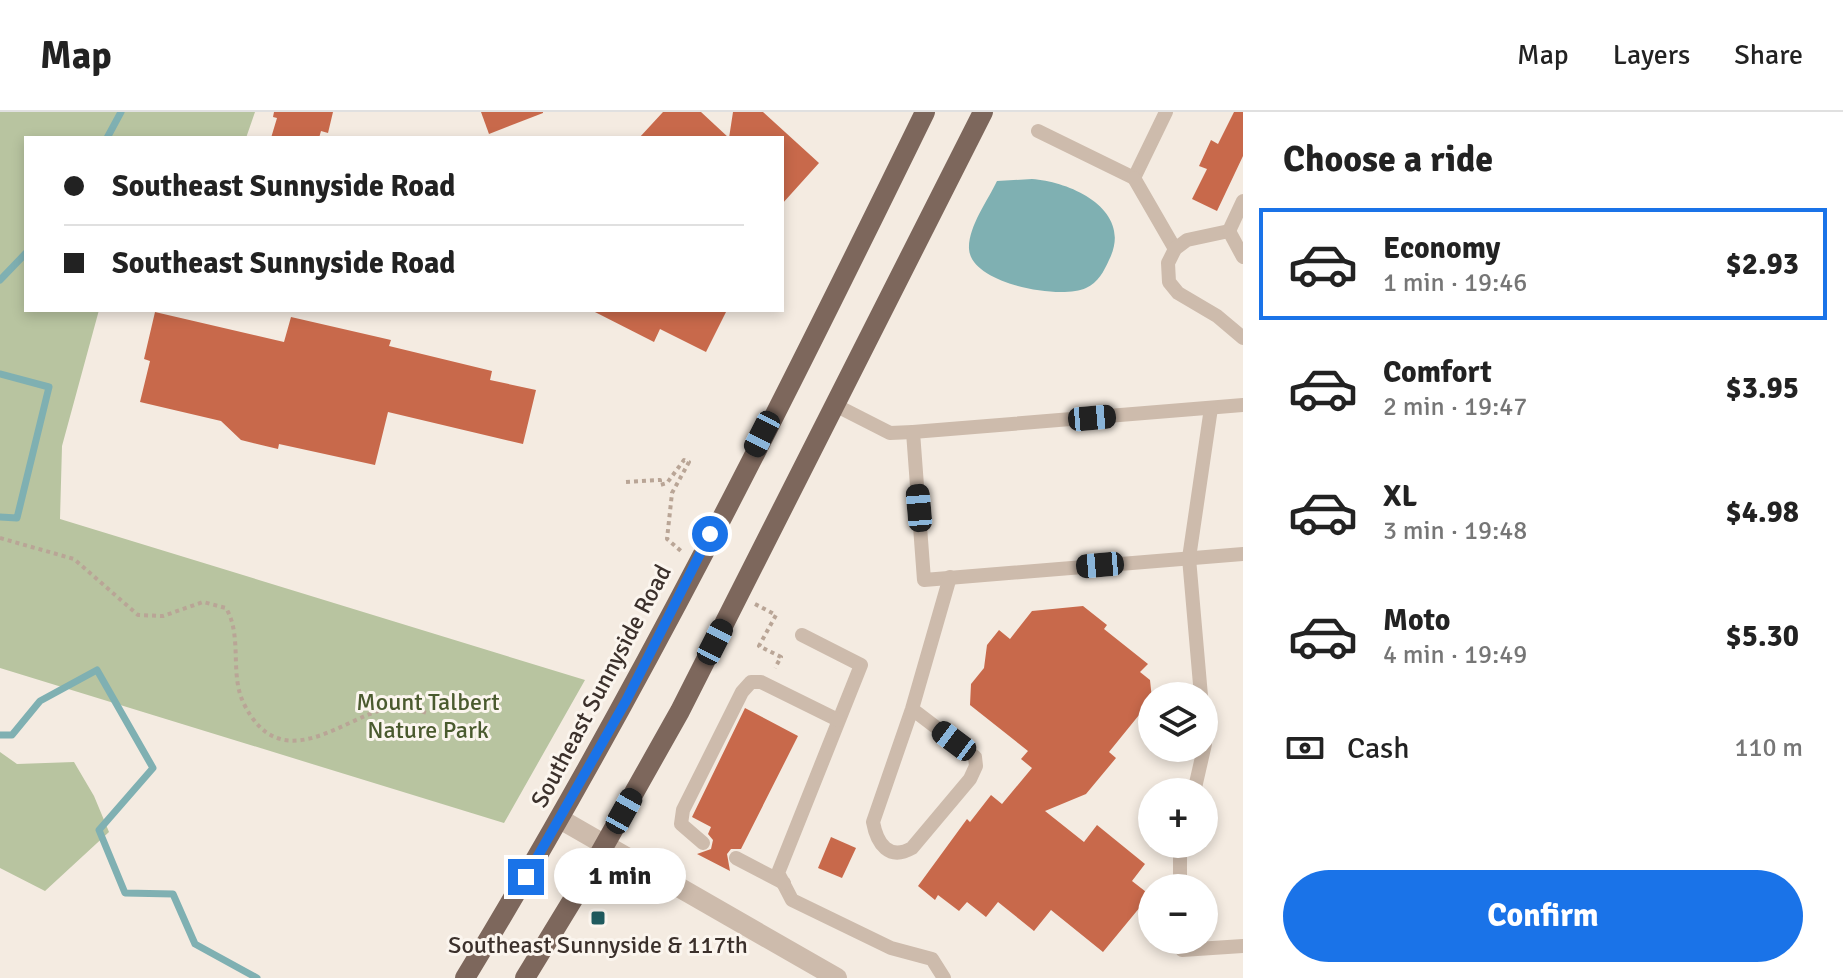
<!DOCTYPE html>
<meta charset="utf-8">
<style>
:root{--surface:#fff;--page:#f6f6f6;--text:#222;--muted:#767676;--line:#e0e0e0;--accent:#1a73e8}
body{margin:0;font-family:Signika,sans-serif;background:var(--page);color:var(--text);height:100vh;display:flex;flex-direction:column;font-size:30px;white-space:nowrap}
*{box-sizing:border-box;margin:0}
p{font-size:26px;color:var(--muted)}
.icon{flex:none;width:44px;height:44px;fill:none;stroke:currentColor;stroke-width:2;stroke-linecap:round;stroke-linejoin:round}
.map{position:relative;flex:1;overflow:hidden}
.side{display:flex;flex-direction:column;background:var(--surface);width:600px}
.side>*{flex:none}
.top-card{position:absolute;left:24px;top:24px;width:760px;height:176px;border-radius:0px;box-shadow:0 4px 12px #0003;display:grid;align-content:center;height:176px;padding:0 40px;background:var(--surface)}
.fabs{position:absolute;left:1138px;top:570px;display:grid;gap:16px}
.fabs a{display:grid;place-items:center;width:80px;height:80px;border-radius:50%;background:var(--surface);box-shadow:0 4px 12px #0003;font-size:40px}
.end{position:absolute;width:36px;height:36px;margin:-18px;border:10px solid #1a73e8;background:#fff;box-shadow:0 0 0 4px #fff}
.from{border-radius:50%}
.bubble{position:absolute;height:56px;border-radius:28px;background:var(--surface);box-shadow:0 4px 12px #0003;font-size:26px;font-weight:700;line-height:56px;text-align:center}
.car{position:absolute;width:24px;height:48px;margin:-24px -12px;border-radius:10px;box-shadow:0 0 6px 2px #0007;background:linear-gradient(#222 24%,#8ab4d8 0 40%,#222 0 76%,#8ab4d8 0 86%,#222 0)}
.top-card b{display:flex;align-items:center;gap:28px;height:76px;font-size:30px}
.top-card b+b{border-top:2px solid var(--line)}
.top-card i{width:20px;height:20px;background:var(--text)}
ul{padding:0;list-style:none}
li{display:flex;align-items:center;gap:24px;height:112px;margin:0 16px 12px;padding:0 24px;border:4px solid transparent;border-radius:0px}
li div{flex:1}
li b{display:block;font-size:30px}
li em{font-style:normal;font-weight:700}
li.selected{border-color:var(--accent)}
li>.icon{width:72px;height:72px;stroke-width:1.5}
h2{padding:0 40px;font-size:36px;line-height:96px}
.pay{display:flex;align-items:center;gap:20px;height:88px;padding:0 40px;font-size:30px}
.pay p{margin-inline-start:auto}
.button{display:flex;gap:16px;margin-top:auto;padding:16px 40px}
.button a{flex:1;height:92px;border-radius:48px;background:var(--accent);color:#fff;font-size:32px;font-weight:700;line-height:92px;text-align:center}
header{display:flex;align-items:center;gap:48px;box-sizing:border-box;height:112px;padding:0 40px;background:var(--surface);border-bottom:2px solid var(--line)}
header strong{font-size:38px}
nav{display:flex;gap:44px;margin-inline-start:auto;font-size:28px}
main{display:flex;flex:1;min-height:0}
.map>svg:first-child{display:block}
.green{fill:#b8c4a0}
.water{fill:#7fb0b2}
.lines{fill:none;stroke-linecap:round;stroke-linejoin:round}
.stream{stroke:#7fb0b2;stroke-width:7}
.building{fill:#c8694b}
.path{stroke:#b9a596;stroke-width:4;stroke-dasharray:4 4;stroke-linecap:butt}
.service{stroke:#cdbbac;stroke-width:14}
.minor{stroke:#cdbbac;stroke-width:20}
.primary{stroke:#7d675c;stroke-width:20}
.route{stroke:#1a73e8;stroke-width:10}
.poi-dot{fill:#1f5a5e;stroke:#fbf5ee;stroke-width:3}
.labels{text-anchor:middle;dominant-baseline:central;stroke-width:6;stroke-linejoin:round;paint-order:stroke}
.street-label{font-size:24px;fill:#3b302b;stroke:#fbf5ee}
.park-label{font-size:24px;fill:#4a5a2e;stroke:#fbf5ee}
.poi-label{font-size:24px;fill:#3b302b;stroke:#fbf5ee}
</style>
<header>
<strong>Map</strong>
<nav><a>Map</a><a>Layers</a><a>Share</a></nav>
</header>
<main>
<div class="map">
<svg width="1243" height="866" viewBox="0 0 1243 866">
<rect width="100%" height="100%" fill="#f4ebe1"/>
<g class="green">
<polygon points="0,0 255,0 246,26 26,26 26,198 99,198 62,334 60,407 585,568 504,711 0,556"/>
<polygon points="0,640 17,652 74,650 94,684 109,720 45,779 0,756"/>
</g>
<path class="water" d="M1032,67C1073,70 1134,99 1109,148C1104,159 1098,171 1086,176C1060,188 971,172 969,137C968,115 988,88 997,69Z"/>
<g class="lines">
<g class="stream">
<polyline points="107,26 121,0"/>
<polyline points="0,168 26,141"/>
<polyline points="0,262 49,275 17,406 0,405"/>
<polyline points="0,623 12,623 40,589 97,558 153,656 99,718 125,781 173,782 195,832 257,866"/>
</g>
</g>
<g class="building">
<polygon points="274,0 333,0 328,21 321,19 319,26 271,26 277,6 273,5"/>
<polygon points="481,0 543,0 543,1 489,22"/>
<polygon points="663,0 701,0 729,26 733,0 763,0 819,51 782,92 782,26 639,26"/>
<polygon points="1234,0 1243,0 1243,44 1217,99 1192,87 1207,57 1199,54 1211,28 1218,32"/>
<polygon points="591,198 727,198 706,240 660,217 654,230"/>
<polygon points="155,200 284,230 291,205 391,228 389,234 492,259 490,268 536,278 523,332 388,300 375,353 279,332 278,337 241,328 221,309 140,290 150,249 144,247"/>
<polygon points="1083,494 1107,513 1104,517 1148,552 1140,560 1150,568 1152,587 1109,640 1116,646 1086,682 1045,699 1084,730 1097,713 1145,752 1132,769 1150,783 1103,840 1051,798 1034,819 998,790 986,805 967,790 959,799 938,783 935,788 918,774 967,707 970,710 991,683 1002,692 1032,656 1021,647 1028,639 970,593 971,572 984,556 987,533 999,518 1010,527 1032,499"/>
<polygon points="745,596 798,624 741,737 731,737 727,742 730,759 697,742 711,737 713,728 708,722 711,715 692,705"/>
<polygon points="831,725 856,736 842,766 818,756"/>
</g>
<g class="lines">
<g class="path">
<polyline points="626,370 660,368 660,373 667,371 684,348 689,350 672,381 667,427 681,439"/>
<path d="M0,426L74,447L138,503L163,504L203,490L226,496C243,525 229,562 244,592C280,664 338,610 384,597C398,593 414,597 427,601"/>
<polyline points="755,492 776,503 759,534 781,545 775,556"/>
</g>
<g class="service">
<polyline points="1038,19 1134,66 1166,0"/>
<polyline points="1134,66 1175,137"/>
<polyline points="1243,89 1229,119 1187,128 1175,137 1168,151 1169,170 1178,181 1217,204 1243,226"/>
<polyline points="1229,119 1243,145"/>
<polyline points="835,293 890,321 913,320"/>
<polyline points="1243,293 913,320 924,468 1243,442"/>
<polyline points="802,523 861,553 778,761 792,788 891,836 932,847 944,866"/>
<polyline points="1201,584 1189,446 1211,296"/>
<path d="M912,597L975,645L976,654L970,667L912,736C889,749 877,732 873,710L912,597L950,465"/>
<polyline points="1194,680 1205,632 1204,616"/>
<polyline points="703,731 681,712 683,698 742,580 751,570 761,570 838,608"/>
<polyline points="736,746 784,771"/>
<polyline points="1180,776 1180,732"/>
<polyline points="1181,828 1182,838 1243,834"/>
</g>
<polyline class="minor" points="560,707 837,866"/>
<g class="primary">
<path d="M465,866C635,587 782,293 925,0"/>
<polyline points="525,866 586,766 680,599 983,0"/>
</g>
</g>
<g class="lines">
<polyline class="route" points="526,765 626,589 710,422"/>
</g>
<rect class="poi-dot" x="590" y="798" width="16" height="16" rx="4"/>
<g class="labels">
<g class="street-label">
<text transform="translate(601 574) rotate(-62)">Southeast Sunnyside Road</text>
</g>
<g class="park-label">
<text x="428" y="590">Mount Talbert<tspan x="428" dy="28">Nature Park</tspan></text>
</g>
<g class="poi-label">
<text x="598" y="833">Southeast Sunnyside &amp; 117th</text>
</g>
</g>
</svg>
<div class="fabs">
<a><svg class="icon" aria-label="layers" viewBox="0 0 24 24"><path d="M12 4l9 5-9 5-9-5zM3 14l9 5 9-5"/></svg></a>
<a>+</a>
<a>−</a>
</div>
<i class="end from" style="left:710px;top:422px"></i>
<i class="end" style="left:526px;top:765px"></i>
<div class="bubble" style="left:554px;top:736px;width:132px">1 min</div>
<i class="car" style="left:1092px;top:306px;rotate:85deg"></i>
<i class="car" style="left:762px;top:322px;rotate:207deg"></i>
<i class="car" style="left:919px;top:396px;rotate:355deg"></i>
<i class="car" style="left:1100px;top:453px;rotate:265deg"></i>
<i class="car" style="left:715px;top:530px;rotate:27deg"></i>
<i class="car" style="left:954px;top:629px;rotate:307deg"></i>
<i class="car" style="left:624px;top:699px;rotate:29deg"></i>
<div class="top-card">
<b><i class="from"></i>Southeast Sunnyside Road</b>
<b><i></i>Southeast Sunnyside Road</b>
</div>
</div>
<section class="side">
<h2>Choose a ride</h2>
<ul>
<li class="selected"><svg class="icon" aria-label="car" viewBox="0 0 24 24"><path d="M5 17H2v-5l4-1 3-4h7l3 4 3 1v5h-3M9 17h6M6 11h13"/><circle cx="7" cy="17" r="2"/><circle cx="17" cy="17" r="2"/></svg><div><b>Economy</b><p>1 min · 19:46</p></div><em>$2.93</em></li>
<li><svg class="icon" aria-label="car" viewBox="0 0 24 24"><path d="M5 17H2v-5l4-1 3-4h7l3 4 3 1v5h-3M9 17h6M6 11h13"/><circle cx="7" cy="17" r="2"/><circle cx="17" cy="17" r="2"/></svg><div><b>Comfort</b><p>2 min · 19:47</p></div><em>$3.95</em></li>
<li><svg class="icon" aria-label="car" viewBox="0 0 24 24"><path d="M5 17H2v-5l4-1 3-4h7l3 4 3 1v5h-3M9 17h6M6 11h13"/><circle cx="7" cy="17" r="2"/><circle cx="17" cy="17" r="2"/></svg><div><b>XL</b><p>3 min · 19:48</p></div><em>$4.98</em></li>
<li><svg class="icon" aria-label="car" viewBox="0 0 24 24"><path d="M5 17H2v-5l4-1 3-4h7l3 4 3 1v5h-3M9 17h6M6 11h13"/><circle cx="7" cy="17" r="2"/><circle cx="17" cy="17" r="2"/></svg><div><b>Moto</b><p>4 min · 19:49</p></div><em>$5.30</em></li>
</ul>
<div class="pay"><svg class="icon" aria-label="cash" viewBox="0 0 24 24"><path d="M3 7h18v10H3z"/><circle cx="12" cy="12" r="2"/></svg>Cash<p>110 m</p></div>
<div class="button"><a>Confirm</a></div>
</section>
</main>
